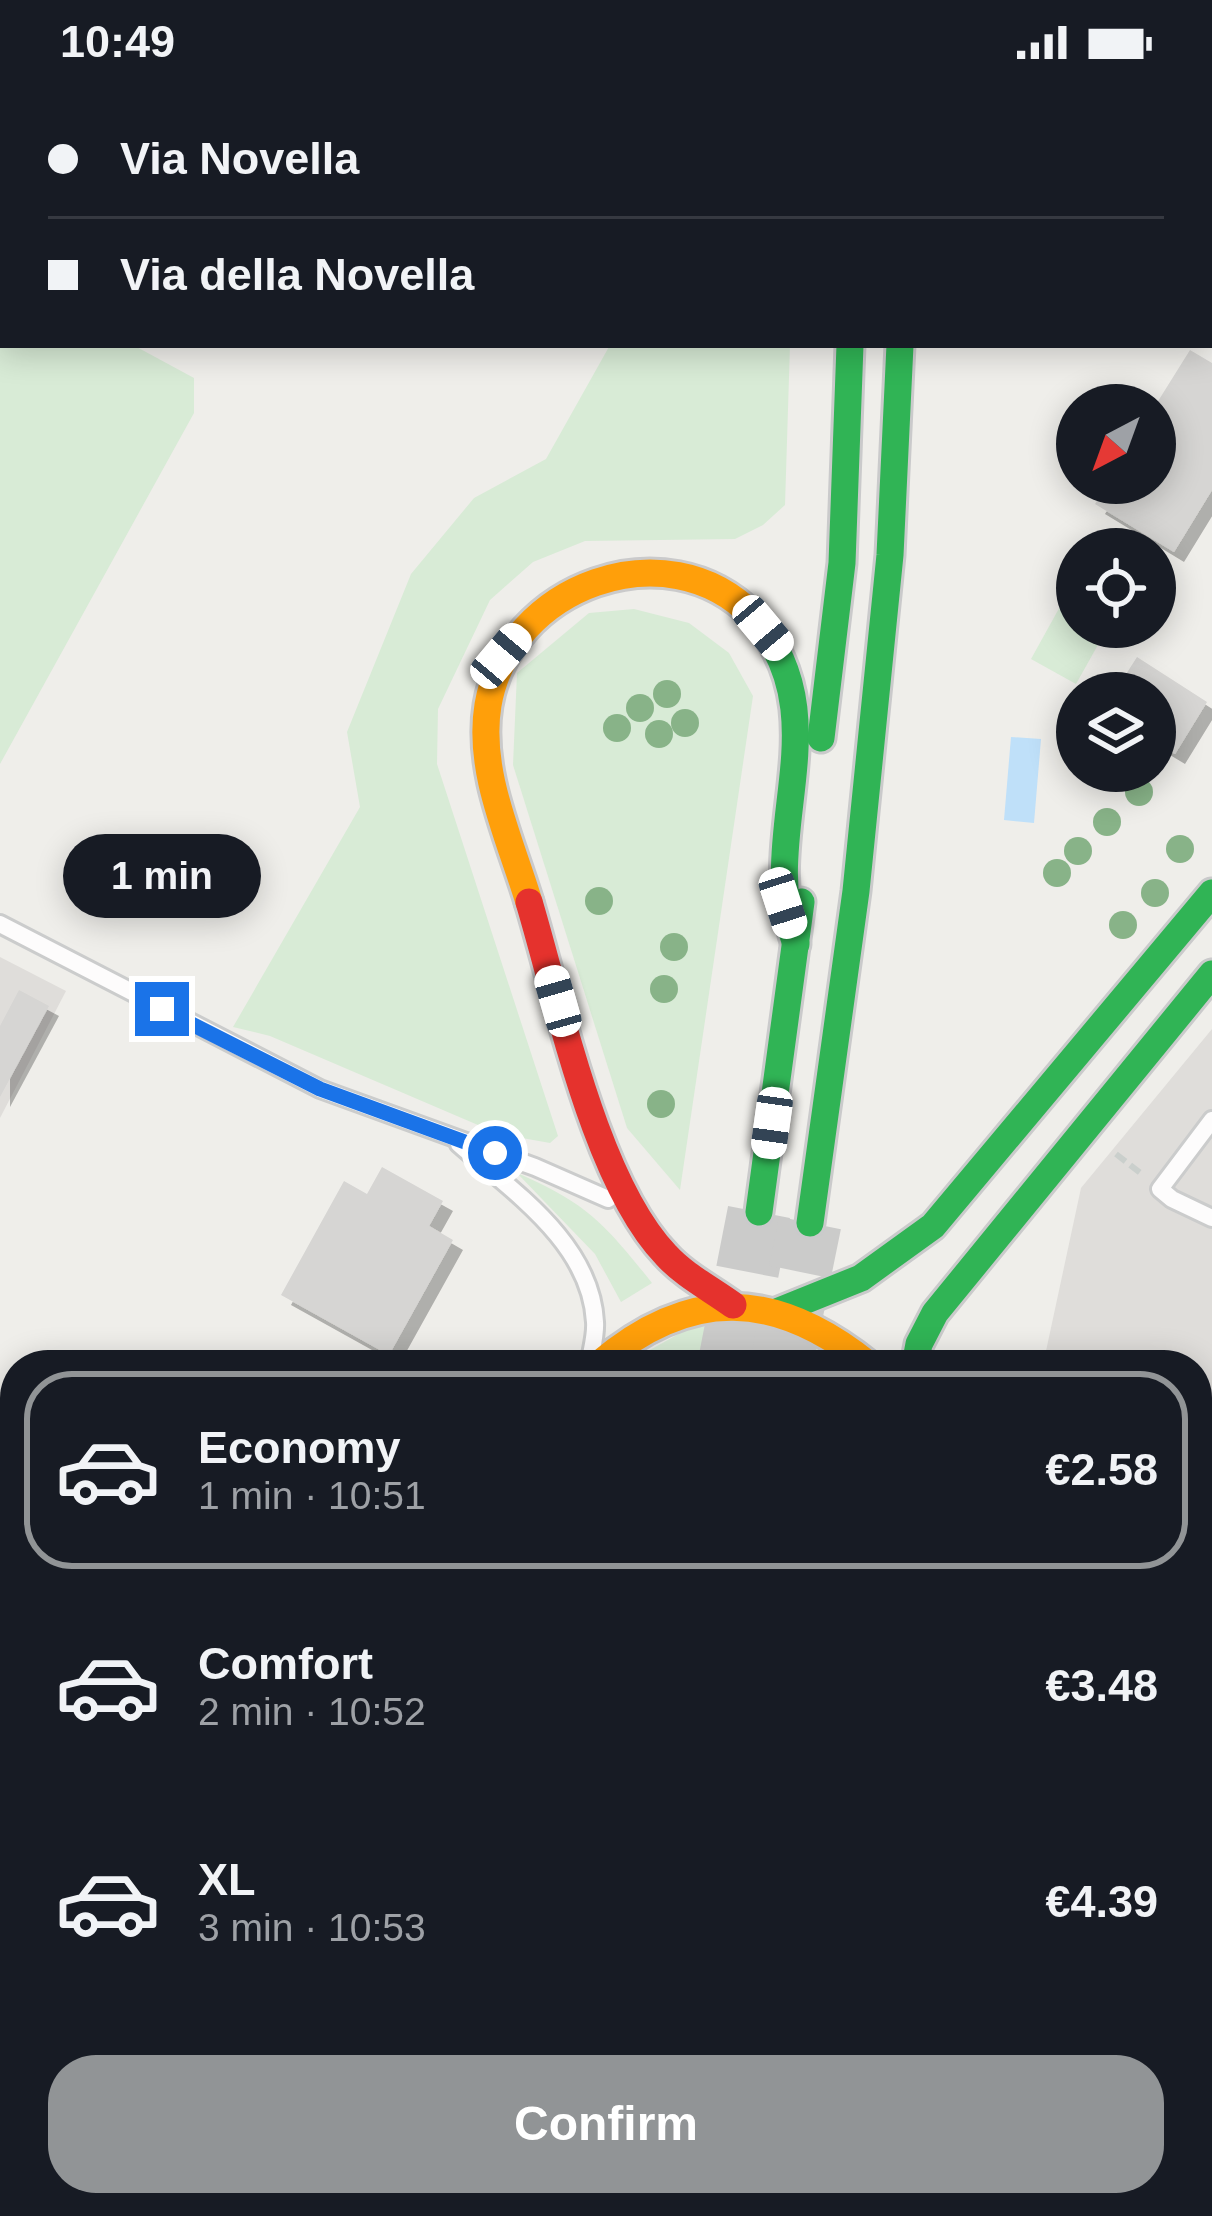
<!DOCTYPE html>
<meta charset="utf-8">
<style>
:root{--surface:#171b24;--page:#20242c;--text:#f1f3f6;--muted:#9ea1a6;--line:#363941;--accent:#919496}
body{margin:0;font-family:Helvetica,sans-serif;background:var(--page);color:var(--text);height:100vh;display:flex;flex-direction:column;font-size:45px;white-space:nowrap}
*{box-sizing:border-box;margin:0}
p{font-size:39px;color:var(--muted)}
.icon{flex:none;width:66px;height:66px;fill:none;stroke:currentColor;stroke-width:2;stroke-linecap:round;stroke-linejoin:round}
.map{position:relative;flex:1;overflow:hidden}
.side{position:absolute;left:0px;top:1266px;width:1212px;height:867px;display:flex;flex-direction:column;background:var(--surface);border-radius:48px 48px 0 0;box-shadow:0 6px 30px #0003}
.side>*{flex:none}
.hud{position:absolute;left:0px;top:0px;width:1212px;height:264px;box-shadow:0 6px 30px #0003;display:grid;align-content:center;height:264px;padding:0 48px;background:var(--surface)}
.needle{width:78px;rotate:221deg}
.fabs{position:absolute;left:1056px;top:300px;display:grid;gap:24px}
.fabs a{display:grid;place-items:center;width:120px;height:120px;border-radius:50%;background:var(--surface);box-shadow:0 6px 30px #0003;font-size:60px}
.end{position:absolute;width:54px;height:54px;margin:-27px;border:15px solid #1a73e8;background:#fff;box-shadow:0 0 0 6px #fff}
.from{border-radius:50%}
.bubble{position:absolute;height:84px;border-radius:42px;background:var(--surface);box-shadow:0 6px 30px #0003;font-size:39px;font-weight:700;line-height:84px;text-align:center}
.car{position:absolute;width:36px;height:72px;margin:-36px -18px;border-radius:15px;box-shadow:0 0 9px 3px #0007;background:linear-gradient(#fff 24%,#345 0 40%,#fff 0 76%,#345 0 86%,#fff 0)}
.hud b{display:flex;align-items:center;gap:42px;height:114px;font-size:45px}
.hud b+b{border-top:3px solid var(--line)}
.hud i{width:30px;height:30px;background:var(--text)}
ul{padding:21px 0 0;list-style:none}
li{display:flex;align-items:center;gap:36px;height:198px;margin:0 24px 18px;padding:0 24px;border:6px solid transparent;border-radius:48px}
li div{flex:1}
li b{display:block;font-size:45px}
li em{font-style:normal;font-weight:700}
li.on{border-color:var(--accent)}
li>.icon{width:108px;height:108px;stroke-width:1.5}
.button{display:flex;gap:24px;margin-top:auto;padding:24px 48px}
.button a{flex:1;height:138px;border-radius:48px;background:var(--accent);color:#fff;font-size:48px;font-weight:700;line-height:138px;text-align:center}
.status{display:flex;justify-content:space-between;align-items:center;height:84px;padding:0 60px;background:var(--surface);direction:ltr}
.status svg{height:33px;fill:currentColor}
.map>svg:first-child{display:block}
.industrial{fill:#dfddda}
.green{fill:#d8ebd6}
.water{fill:#bfe0f9}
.building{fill:#d6d5d3;filter:url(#shadow)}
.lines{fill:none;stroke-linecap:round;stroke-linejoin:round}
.highway-tunnel{stroke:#cbcbca;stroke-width:63;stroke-dasharray:63 32;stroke-linecap:butt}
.lane-casing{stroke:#cbcccc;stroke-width:22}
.fast-casing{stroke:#cacacb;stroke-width:33}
.slow-casing{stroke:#cacacb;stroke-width:33}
.jam-casing{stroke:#cacacb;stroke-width:33}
.path{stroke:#cacfcc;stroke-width:6;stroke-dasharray:12 6;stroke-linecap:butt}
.lane{stroke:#fdfcfc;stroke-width:16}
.fast{stroke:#30b455;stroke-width:27}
.slow{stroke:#ff9f0a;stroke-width:27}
.jam{stroke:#e5322d;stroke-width:27}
.tree{fill:#88b388}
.route{stroke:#1a73e8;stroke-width:15}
</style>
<div class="status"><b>10:49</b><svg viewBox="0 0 49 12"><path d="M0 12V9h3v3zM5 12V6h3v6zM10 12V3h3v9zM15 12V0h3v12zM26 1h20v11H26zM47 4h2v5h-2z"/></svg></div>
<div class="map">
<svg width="1212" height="2132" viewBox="0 0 1212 2132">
<defs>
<filter id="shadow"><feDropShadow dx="10" dy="10" stdDeviation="0" flood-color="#0004"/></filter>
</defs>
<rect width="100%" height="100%" fill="#efeeea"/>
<g class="industrial">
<polygon points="0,873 66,907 0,1034"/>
<polygon points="1212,945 1212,1500 1197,1492 1197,1281 1043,1281 1081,1104"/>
</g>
<g class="green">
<polygon points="0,188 3,261 133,261 194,294 194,329 0,680"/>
<polygon points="610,261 790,261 785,421 763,441 735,455 585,457 533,478 490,516 438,625 437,680 558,1052 550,1059 499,1050 270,952 233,943 360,723 347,648 411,490 474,414 546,375"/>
<polygon points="1077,492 1077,543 1108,543 1076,600 1031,575"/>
<polygon points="634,525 689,539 729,569 753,612 680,1106 627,1044 513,681 517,589 589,529"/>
<path d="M517,1089C587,1119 605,1140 652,1199L621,1218L595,1170Z"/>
<polygon points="691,1243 775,1243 846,1281 623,1281"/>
<polygon points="1197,1607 1212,1630 1212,2081 1197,2113"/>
<polygon points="211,2118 487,2118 483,2132 199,2132"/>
<polygon points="653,2118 966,2118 970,2132 648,2132"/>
<polygon points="1042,2118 1195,2118 1188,2132 1044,2132"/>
</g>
<polygon class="water" points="1011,653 1041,655 1034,739 1004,736"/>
<g class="building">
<polygon points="1190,266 1212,279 1212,406 1174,468 1095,420 1108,399 1155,399 1155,322"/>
<polygon points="1137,573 1207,618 1175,670 1155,658 1155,609 1114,609"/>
<polygon points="19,906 49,922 0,1013 0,942"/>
<polygon points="382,1083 443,1117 429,1142 453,1156 389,1271 281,1211 344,1097 367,1110"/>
<polygon points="9,1967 15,1972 15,2042 7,2052 0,2046 0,1978"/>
</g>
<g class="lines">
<g class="highway-tunnel">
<polyline points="729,1281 759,1128"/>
<polyline points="781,1281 810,1139"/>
</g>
<defs>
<g id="lane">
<polyline points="0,840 320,1005 535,1083 608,1115"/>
<polyline points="1212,1036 1160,1105 1172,1115 1212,1134"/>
<path d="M459,1060C512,1107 591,1159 595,1238C596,1250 592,1264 590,1276"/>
<polyline points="1197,1558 1212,1572"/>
<polyline points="0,1591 15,1597"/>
<polyline points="0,1883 15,1877"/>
<polyline points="0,2064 15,2069"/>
<polyline points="69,2118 71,2132"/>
</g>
<g id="fast">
<polyline points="860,0 860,3"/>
<polyline points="909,0 909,3"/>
<polyline points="1209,211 1212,213"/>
<path d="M753,532C843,636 755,748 796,860"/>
<polyline points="821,654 842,479 850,261"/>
<polyline points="759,1128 801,818"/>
<polyline points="810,1139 856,807 890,471 900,261"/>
<polyline points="779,1227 861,1194 933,1142 1212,809"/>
<polyline points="915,1281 919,1260 935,1229 1212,890"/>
<polyline points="0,1508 15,1506"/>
<polyline points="1007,2118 1009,2132"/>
<polyline points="96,2132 109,2118"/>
<polyline points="174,2132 186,2118"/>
</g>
<g id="slow">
<path d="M529,818C510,755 477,687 488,621C508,502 667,443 753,532"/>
<path d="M598,1281C690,1202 776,1206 869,1281"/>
<polyline points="532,2132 536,2118"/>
<polyline points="588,2132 591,2118"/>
</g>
<path id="jam" d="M529,818C559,918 595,1097 666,1171C684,1191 711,1205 733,1221"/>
</defs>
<use href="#lane" class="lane-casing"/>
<use href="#fast" class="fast-casing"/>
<use href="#slow" class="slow-casing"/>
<use href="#jam" class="jam-casing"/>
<g class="path">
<polyline points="1116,1070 1143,1091"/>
<polyline points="1197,2038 1212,2022"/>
<polyline points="1141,2132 1147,2118"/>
</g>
<use href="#lane" class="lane"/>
<use href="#fast" class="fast"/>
<use href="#slow" class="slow"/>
<use href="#jam" class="jam"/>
</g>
<g class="tree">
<circle cx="667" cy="610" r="14"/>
<circle cx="640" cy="624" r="14"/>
<circle cx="685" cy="639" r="14"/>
<circle cx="617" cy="644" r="14"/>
<circle cx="659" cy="650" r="14"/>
<circle cx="1139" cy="708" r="14"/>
<circle cx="1107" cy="738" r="14"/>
<circle cx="1180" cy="765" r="14"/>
<circle cx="1078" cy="767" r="14"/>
<circle cx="1057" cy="789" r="14"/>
<circle cx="1155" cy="809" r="14"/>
<circle cx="599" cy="817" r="14"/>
<circle cx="1123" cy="841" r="14"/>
<circle cx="674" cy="863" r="14"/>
<circle cx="664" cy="905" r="14"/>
<circle cx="661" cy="1020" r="14"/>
</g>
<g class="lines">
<polyline class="route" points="162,925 320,1005 495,1069"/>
</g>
</svg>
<div class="fabs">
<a><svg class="needle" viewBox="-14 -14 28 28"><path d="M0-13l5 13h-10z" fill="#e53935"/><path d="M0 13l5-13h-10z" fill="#9ea1a6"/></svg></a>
<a><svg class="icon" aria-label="locate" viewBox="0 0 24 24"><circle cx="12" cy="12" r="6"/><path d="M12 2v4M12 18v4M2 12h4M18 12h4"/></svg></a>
<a><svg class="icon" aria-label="layers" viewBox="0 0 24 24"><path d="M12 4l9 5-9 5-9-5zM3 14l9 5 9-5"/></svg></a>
</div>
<i class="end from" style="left:495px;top:1069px"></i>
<i class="end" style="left:162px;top:925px"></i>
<div class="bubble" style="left:63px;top:750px;width:198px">1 min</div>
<i class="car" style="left:763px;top:544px;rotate:140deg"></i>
<i class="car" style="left:501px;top:572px;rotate:40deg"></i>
<i class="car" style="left:783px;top:819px;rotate:162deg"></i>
<i class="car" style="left:558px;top:917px;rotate:344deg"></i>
<i class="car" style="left:772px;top:1039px;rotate:188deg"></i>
<div class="hud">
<b><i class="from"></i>Via Novella</b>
<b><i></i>Via della Novella</b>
</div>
<section class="side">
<ul>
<li class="on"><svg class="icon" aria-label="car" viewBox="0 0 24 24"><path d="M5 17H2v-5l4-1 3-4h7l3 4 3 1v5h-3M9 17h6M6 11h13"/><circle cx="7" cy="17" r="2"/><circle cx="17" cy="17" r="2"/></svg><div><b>Economy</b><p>1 min · 10:51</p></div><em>€2.58</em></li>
<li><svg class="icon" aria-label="car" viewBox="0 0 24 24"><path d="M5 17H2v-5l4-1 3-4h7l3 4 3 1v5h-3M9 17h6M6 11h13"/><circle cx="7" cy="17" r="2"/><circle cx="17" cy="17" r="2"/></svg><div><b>Comfort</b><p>2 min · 10:52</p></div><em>€3.48</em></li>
<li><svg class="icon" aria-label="car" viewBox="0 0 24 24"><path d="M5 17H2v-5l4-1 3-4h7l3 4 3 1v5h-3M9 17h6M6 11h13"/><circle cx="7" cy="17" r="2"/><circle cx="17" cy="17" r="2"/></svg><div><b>XL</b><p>3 min · 10:53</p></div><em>€4.39</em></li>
</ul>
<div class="button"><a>Confirm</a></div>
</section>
</div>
